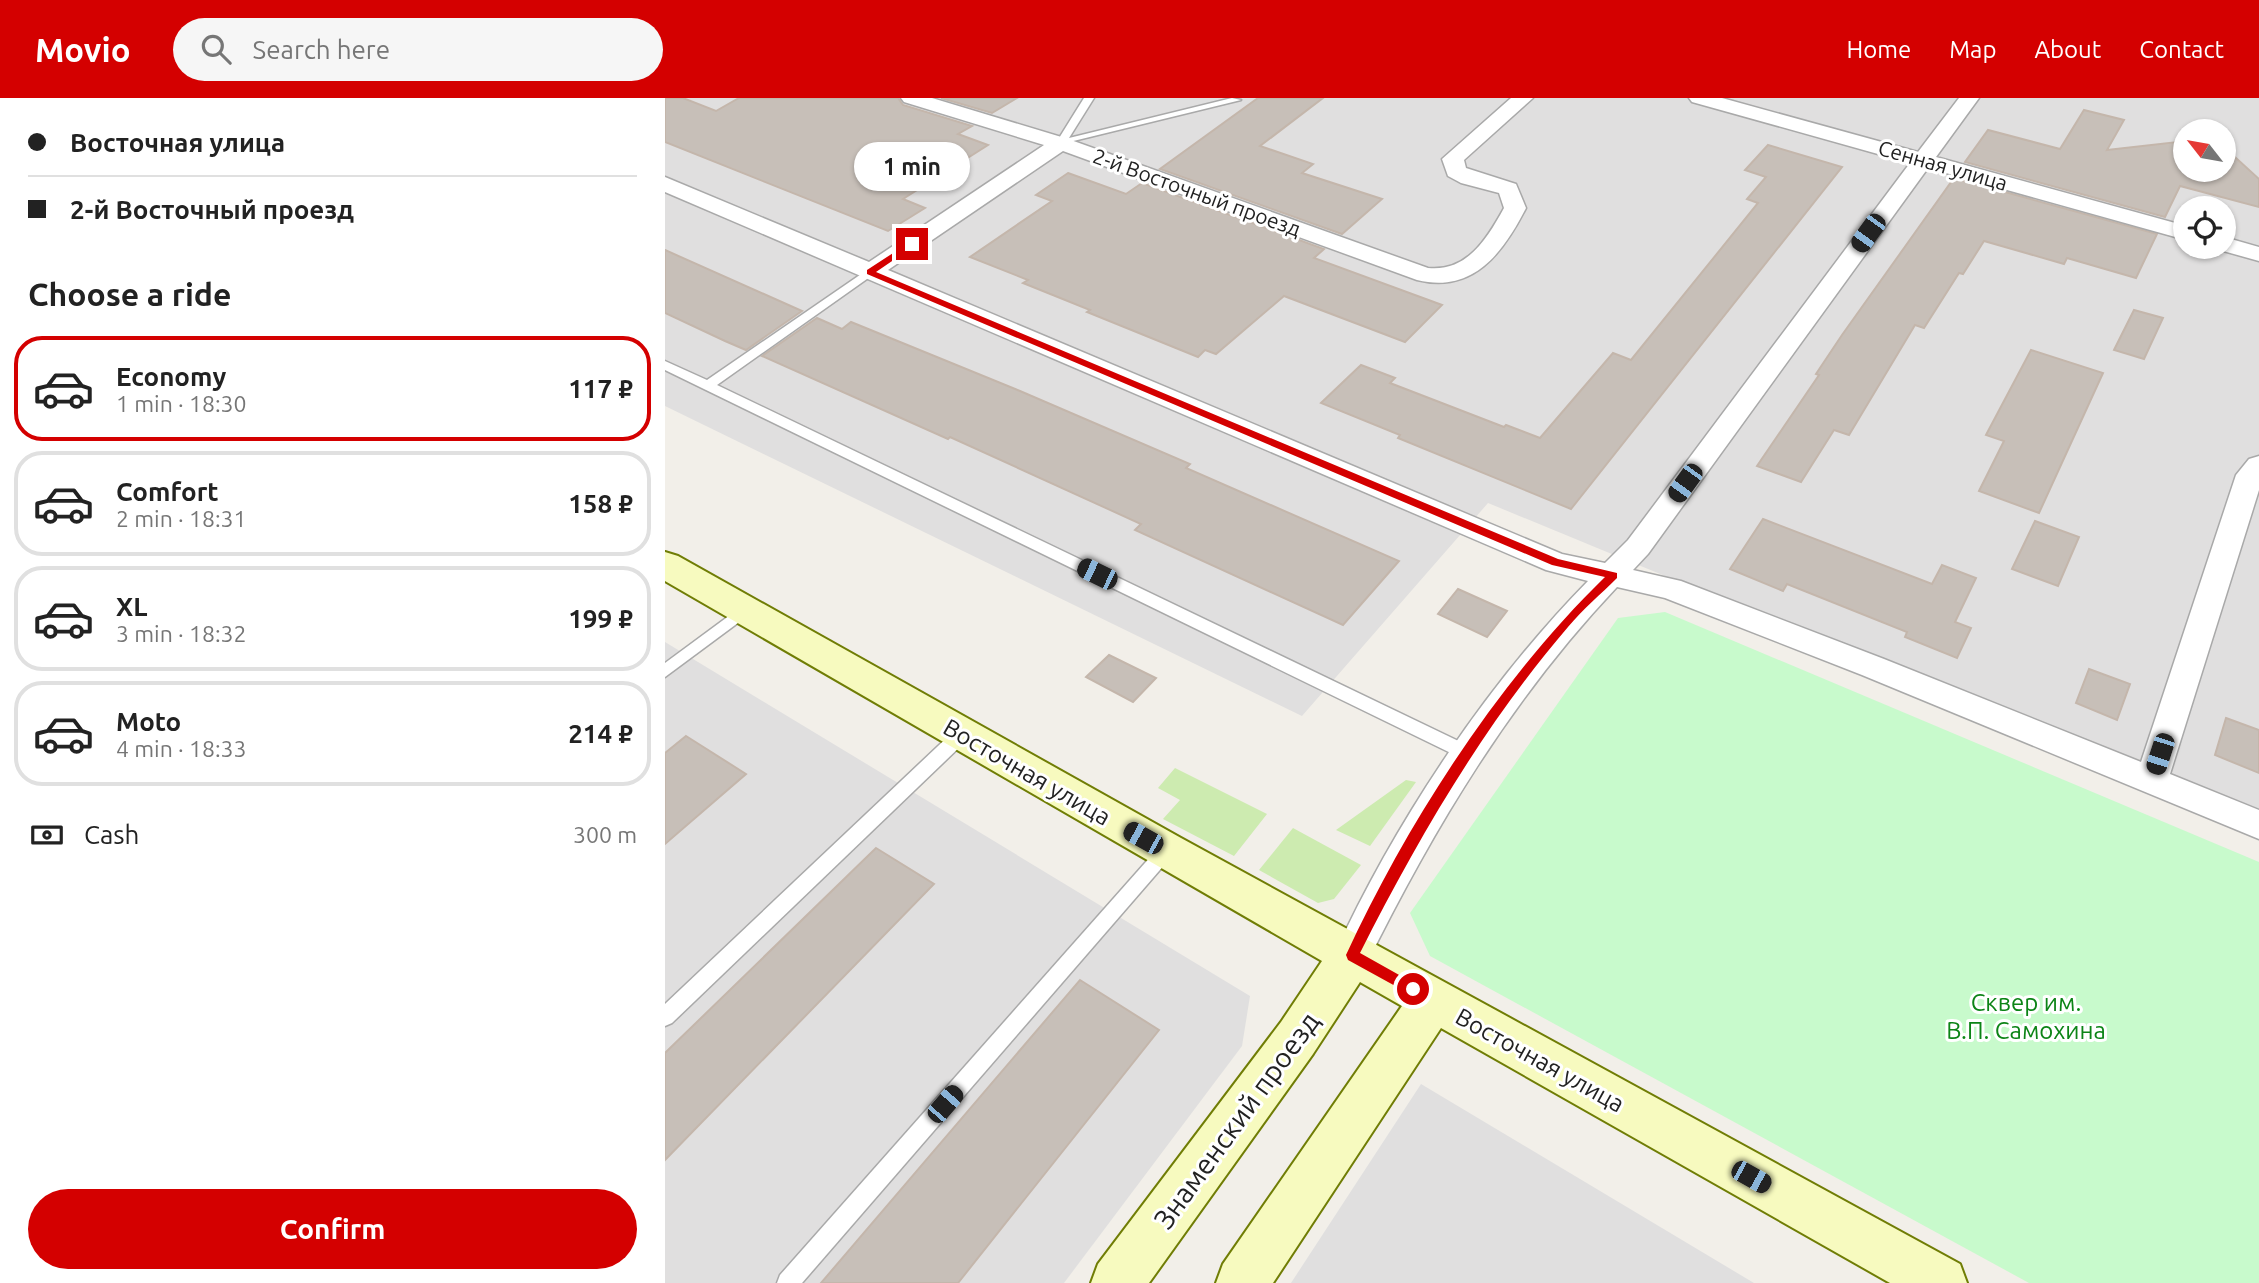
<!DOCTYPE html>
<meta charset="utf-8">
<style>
:root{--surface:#fff;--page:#f6f6f6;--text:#222;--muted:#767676;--line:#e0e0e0;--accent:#d40000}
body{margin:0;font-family:Ubuntu,sans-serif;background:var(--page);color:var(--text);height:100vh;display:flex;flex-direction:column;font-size:26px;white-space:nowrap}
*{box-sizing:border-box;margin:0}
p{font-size:23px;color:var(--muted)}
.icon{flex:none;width:38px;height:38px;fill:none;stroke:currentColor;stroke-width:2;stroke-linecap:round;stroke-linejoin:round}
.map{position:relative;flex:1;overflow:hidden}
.panel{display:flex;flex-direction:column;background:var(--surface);width:665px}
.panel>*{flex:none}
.hud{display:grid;align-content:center;height:154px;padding:0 28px;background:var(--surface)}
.needle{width:46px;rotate:301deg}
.controls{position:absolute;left:1508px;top:21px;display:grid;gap:14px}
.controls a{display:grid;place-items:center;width:63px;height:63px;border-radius:50%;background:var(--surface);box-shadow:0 2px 5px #0004;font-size:35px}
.end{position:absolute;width:32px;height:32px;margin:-16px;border:9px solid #d40000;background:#fff;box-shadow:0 0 0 4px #fff}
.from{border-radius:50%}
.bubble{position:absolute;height:49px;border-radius:24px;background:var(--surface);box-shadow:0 2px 5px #0004;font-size:23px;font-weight:600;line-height:49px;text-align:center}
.car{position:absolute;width:21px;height:42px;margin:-21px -10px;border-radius:9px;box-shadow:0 0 5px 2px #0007;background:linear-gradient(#222 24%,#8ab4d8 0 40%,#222 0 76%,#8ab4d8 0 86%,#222 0)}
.hud b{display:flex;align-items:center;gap:24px;height:66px;font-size:26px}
.hud b+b{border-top:2px solid var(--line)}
.hud i{width:18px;height:18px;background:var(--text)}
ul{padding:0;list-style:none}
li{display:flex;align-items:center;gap:21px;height:105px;margin:0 14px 10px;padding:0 14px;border:4px solid var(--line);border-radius:28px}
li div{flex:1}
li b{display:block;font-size:26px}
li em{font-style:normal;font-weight:600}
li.on{border-color:var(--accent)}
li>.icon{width:63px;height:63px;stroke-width:1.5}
h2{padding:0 28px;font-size:32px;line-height:84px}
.pay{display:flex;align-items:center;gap:18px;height:77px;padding:0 28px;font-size:26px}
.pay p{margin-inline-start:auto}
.primary-button{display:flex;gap:14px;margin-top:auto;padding:14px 28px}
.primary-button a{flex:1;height:80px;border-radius:42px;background:var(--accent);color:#fff;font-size:28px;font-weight:600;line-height:80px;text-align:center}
header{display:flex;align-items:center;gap:42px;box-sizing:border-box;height:98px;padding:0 35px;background:var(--accent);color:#fff}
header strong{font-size:33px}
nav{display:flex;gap:38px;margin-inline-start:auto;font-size:24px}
.search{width:490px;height:63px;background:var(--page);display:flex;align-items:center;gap:18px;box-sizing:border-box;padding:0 24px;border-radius:38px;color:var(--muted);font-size:26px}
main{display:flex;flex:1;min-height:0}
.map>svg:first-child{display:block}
.residential{fill:#e0dfdf;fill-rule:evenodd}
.grass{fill:#cdebb0}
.park{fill:#c8facc}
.building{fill:#c7bfb8;stroke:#c4b6ab;stroke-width:2}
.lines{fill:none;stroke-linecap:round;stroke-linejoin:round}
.lane-casing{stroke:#a9a9a9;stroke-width:3}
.street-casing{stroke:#a9a9a9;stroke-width:3}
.secondary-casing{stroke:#707d05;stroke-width:4}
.lane{fill:#fff;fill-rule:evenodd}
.street{fill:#fff;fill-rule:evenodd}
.secondary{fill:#f7fabf;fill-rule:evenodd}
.route{fill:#d40000}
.labels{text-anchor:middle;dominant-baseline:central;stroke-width:6;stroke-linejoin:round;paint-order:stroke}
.far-street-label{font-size:21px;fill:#222;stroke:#fff}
.street-label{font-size:24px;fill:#222;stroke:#fff}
.park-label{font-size:24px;fill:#0c8416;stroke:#fff}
.near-street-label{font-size:28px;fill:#222;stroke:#fff}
</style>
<header>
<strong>Movio</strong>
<div class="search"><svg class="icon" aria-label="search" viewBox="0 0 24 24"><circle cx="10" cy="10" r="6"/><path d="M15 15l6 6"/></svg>Search here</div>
<nav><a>Home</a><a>Map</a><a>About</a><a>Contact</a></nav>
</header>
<main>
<section class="panel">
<div class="hud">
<b><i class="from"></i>Восточная улица</b>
<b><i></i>2-й Восточный проезд</b>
</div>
<h2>Choose a ride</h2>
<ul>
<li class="on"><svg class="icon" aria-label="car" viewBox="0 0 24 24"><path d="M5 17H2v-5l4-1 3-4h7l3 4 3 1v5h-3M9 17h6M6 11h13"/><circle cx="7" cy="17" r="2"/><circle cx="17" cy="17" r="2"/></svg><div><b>Economy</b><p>1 min · 18:30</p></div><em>117 ₽</em></li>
<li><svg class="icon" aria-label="car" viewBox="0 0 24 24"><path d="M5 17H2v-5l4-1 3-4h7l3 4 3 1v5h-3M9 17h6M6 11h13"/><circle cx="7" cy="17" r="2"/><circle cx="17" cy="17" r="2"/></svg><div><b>Comfort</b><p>2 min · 18:31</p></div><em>158 ₽</em></li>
<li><svg class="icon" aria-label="car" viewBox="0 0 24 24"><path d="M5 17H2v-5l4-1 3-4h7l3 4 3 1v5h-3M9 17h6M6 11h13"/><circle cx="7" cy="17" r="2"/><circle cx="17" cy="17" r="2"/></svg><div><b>XL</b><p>3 min · 18:32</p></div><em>199 ₽</em></li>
<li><svg class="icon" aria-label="car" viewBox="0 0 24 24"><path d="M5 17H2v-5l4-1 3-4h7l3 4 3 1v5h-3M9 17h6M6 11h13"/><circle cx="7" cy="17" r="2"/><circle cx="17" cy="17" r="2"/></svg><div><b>Moto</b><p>4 min · 18:33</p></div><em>214 ₽</em></li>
</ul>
<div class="pay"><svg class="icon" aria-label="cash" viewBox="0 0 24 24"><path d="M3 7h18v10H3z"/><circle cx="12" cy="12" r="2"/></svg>Cash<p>300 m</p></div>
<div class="primary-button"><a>Confirm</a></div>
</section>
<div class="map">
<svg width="1594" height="1185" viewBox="0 0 1594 1185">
<rect width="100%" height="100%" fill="#f2efe9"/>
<g class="residential">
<path d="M0,0H1594V723L823,405L637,618L0,308ZM1521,33H1559V72H1521ZM1521,110H1559V149H1521Z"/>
<polygon points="0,544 585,898 577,948 399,1185 0,1185"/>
<polygon points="756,986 1089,1185 626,1185"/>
</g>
<g class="grass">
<polygon points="510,670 602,716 569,758 498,721 515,702 493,690"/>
<polygon points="741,682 751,684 705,748 671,732"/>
<polygon points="628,730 696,767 669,801 653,805 594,772"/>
</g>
<polygon class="park" points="1000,514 1594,764 1594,1185 1364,1185 765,858 745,815 953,520"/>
<g class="building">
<polygon points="0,0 18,0 51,13 74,0 233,0 238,7 307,28 293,36 323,47 238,101 260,110 223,133 0,44"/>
<polygon points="276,0 352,0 327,15"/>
<polygon points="593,0 658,0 595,48 648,66 637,75 717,101 677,136 495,71"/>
<polygon points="1419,12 1459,22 1442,52 1521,43 1521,72 1559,72 1559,49 1594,81 1594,109 1515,88 1500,119 1300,64 1323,32 1395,51"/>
<polygon points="1103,47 1177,69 906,411 733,340 735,337 656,305 696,267 730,280 725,285 839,329 841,327 875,340 948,255 966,262 1093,105 1082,101 1101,79 1080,72"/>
<polygon points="403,75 461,96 477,85 659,151 649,160 777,207 740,244 619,198 551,256 540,252 533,259 422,214 425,212 358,185 363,182 305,159 387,103 371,97"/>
<polygon points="1289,80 1492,136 1471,180 1402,160 1399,166 1319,143 1298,176 1294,175 1259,230 1250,227 1184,337 1169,332 1136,384 1092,368 1154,277 1151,276 1177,237"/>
<polygon points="0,152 137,213 81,252 60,243 0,215"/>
<polygon points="1469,212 1498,220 1479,261 1449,252"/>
<polygon points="152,220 177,231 186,224 355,293 525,366 521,370 734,463 678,527 470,432 476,426 285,339 283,341 97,258"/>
<polygon points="1366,252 1438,275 1374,415 1314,393 1339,343 1321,337"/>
<polygon points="1098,421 1267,486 1277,467 1311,480 1290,524 1306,530 1292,560 1240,539 1242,534 1122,486 1118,493 1065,471"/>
<polygon points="1370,423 1414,439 1393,488 1347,471"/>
<polygon points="793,491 842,513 822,539 773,516"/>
<polygon points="444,557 491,580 468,604 421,579"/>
<polygon points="1424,571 1465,586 1452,622 1411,605"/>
<polygon points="1561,620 1594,632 1594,675 1550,657"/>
<polygon points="21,638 81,676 0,746 0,655"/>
<polygon points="211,750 269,786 0,1062 0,955"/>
<polygon points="415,882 494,932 293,1185 156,1185"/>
</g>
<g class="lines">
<defs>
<g id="lane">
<polygon points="419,0 429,0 404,40 567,0 576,2 392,47 391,45"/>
<polygon points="205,170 211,174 209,176 52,287 808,650 810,655 808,660 796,660 0,272 0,263 42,282"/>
<polygon points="80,506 85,508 87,512 85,516 0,579 0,565"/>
<polygon points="296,631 302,632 304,637 302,642 7,925 0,928 0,906 290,632"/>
<polygon points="501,746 507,748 510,753 507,758 137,1185 112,1185 115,1177 495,748"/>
</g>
<g id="street">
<path d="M236,0H267L403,41L763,170C802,174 822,141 839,110L834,95L796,85L783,78L777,61L846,0H868L799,62L801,70L851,86L861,110C838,155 808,196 752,182L398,53L223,172L897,456L940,465L963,442L1245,65L1027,4L1024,0H1057L1253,54L1294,0H1314L1271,59L1521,128V142L1263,70L983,456L968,472L1016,483L1219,561L1476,664L1571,377L1584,361L1594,358V392L1505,676L1594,712V741L1197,577L1000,500L952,489C846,601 768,731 700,869L687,873L674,869L669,857C730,724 821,587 923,483L881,472L0,94V79L204,164L379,47L239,4Z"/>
<polygon points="1559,139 1594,149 1594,163 1551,151 1549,149 1559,149"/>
</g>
<polygon id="secondary" points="0,454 13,458 516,740 1295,1166 1302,1185 1225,1185 776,930 608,1185 551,1185 558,1166 737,908 695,884 648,956 484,1185 426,1185 433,1166 616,924 657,863 0,483"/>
</defs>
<use href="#lane" class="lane-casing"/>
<use href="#street" class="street-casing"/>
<use href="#secondary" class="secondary-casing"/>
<use href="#lane" class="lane"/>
<use href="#street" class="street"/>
<use href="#secondary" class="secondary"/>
</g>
<path class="route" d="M245,144L252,146L211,174L893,461L952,475V480C936,496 918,511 903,529C819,627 753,740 695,855L752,887V895H743L683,862L681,857C743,723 834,582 940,479L887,467L202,176V172Z"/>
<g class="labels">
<g class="far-street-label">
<text transform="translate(1278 67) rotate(16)">Сенная улица</text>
<text transform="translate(532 94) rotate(20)">2-й Восточный проезд</text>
</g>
<g class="street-label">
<text transform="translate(362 674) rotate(30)">Восточная улица</text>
<text transform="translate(875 962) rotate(29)">Восточная улица</text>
</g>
<g class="park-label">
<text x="1361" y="904">Сквер им.<tspan x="1361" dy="28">В.П. Самохина</tspan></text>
</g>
<g class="near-street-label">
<text transform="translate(571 1022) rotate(-54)">Знаменский проезд</text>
</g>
</g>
</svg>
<div class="controls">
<a><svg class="needle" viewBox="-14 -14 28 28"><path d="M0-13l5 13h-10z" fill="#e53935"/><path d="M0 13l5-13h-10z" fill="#767676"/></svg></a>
<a><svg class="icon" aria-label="locate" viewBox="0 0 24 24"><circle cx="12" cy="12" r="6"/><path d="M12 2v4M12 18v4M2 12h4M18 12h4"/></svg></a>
</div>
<i class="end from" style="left:748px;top:891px"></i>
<i class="end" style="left:247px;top:146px"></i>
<div class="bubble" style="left:189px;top:44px;width:116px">1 min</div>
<i class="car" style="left:1203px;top:135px;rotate:216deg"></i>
<i class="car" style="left:1020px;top:385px;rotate:216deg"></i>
<i class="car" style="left:432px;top:476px;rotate:296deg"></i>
<i class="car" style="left:1495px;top:656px;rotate:198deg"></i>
<i class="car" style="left:478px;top:740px;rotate:299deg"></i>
<i class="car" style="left:280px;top:1006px;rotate:41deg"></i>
<i class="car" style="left:1086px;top:1079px;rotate:119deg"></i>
</div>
</main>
